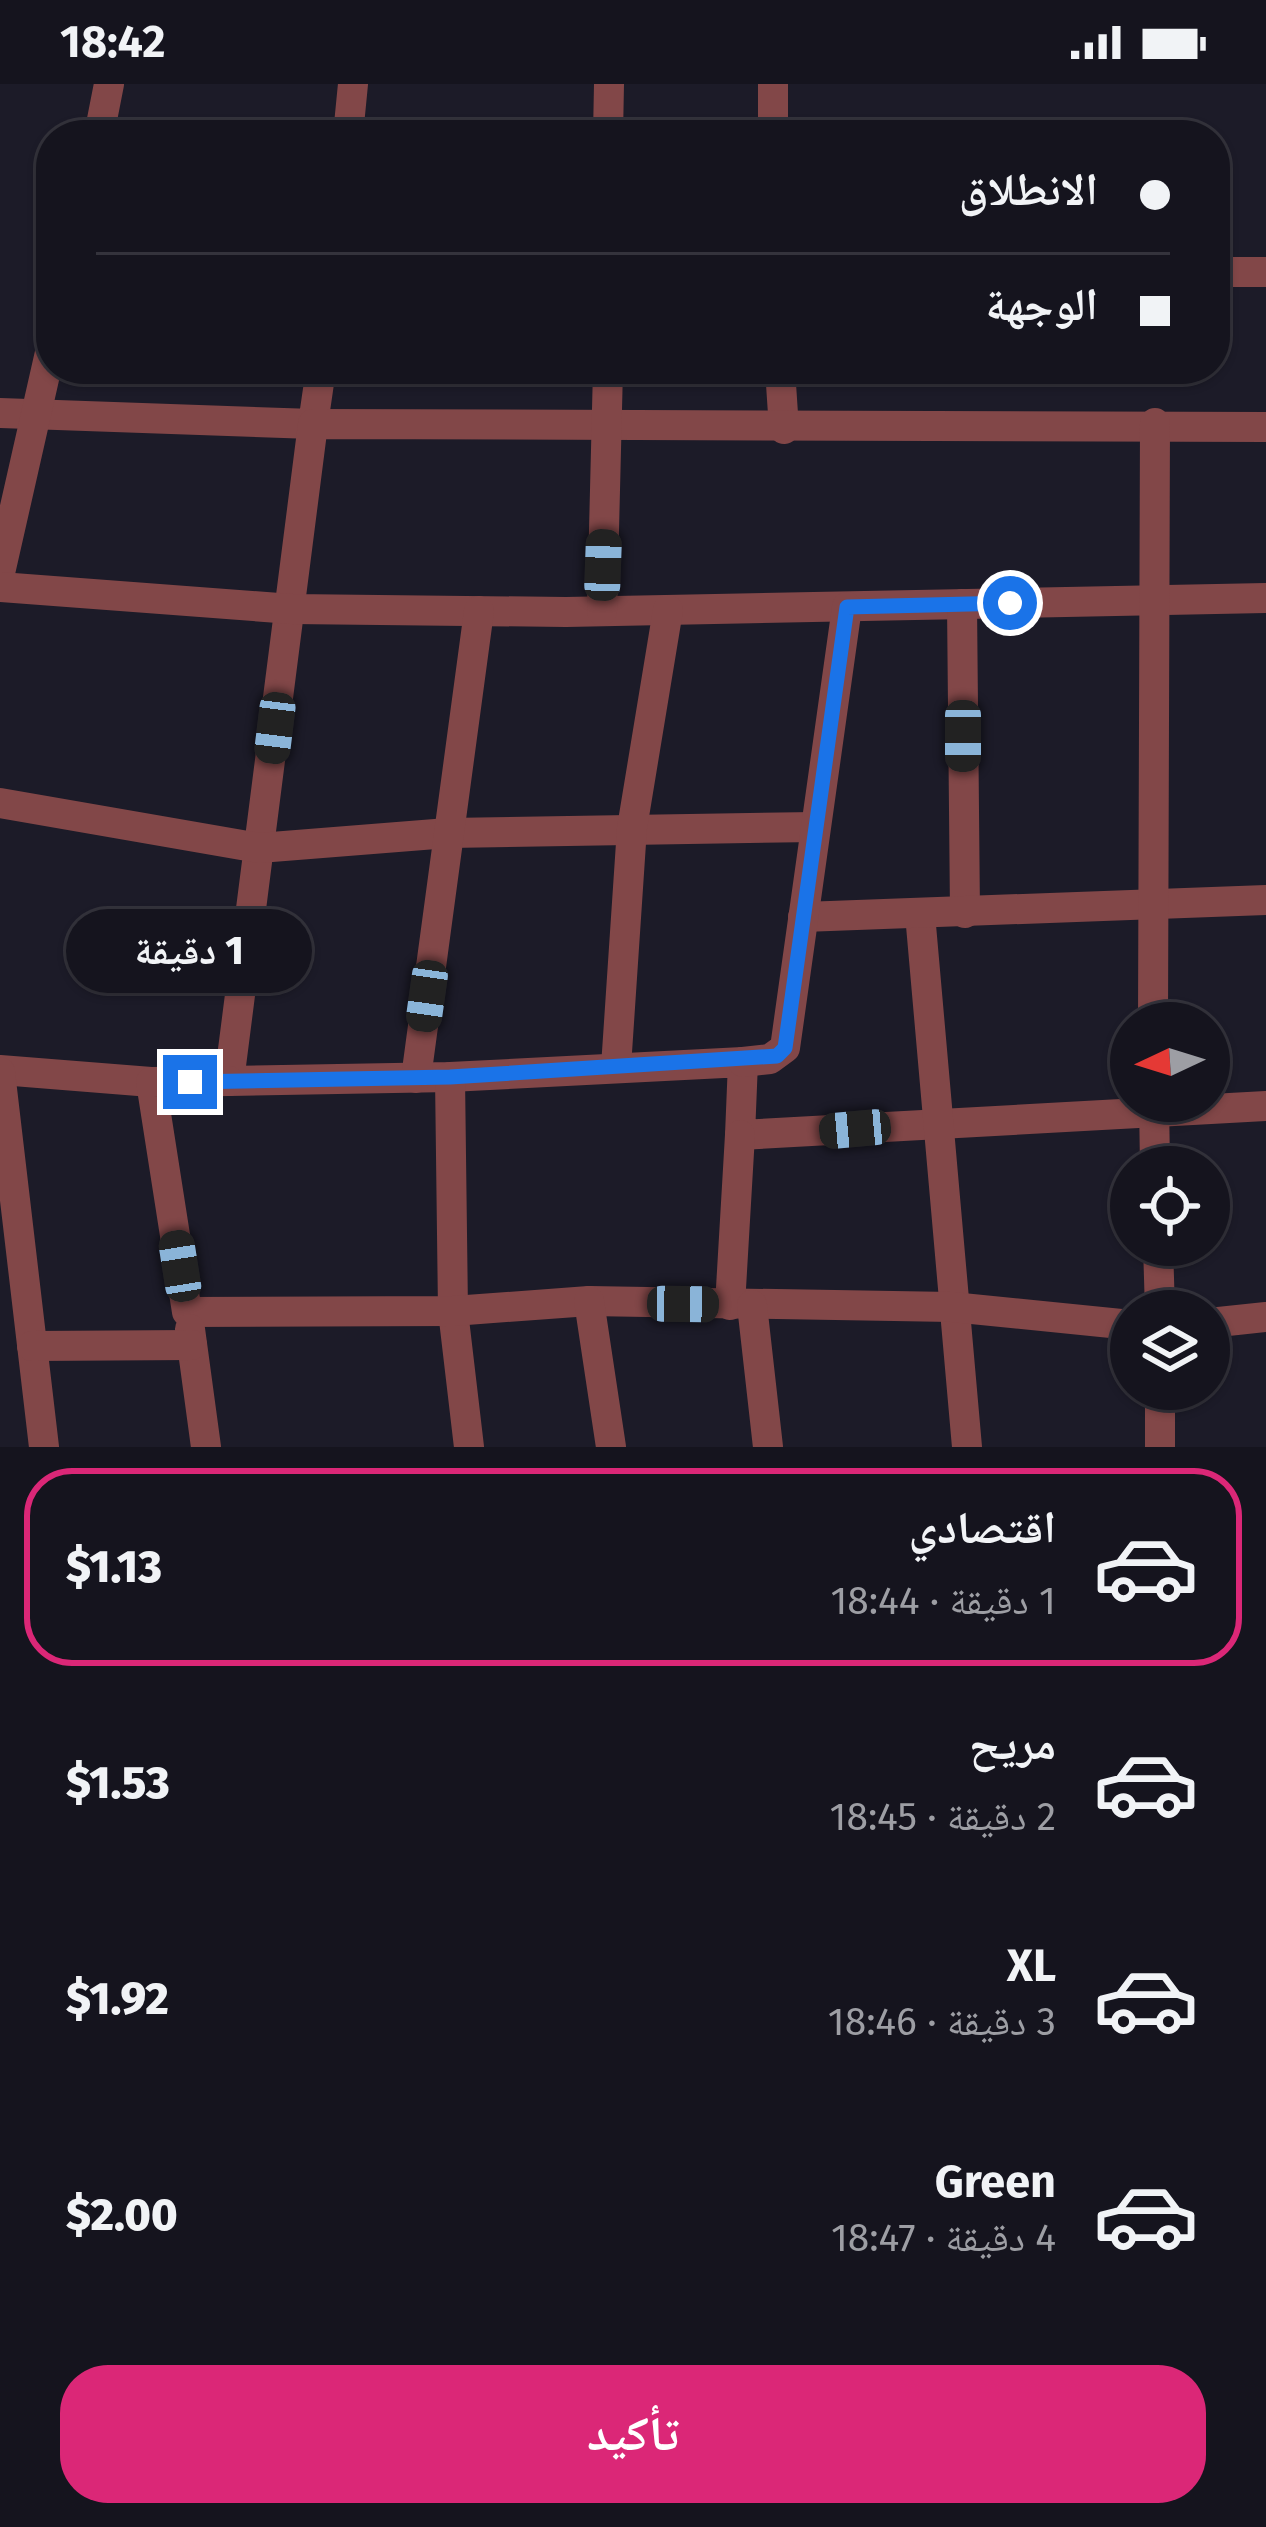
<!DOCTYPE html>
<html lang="ar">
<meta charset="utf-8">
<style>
:root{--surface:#15141e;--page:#1e1d27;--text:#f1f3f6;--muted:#9d9ea4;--line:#34333c;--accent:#db2777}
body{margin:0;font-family:"Fira Sans","Noto Naskh Arabic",sans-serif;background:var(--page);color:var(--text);direction:rtl;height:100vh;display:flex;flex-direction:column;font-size:45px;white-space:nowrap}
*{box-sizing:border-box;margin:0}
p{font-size:39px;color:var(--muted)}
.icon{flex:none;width:66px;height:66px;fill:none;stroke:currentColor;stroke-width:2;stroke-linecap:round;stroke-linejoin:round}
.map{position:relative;height:1363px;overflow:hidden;direction:ltr}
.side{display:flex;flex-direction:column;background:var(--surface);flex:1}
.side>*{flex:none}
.hud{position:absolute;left:36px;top:36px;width:1194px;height:264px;border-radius:48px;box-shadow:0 3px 9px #0004,0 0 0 3px var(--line);direction:rtl;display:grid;align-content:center;height:264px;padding:0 60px;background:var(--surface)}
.needle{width:78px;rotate:266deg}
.controls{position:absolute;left:1110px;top:918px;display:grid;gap:24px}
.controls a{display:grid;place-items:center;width:120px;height:120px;border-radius:50%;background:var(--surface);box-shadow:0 3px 9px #0004,0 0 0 3px var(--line);font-size:60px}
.end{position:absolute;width:54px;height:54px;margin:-27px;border:15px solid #1a73e8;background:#fff;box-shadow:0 0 0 6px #fff}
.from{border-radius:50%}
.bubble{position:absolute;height:84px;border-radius:42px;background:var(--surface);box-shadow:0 3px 9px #0004,0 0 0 3px var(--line);font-size:39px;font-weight:800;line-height:84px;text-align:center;direction:rtl}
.car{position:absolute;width:36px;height:72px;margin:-36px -18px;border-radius:15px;box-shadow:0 0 9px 3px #0007;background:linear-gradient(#222 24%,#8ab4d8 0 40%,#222 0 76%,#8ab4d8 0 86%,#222 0)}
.hud b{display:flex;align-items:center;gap:42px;height:114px;font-size:45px}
.hud b+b{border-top:3px solid var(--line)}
.hud i{width:30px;height:30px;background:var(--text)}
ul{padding:21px 0 0;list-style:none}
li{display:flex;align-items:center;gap:36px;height:198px;margin:0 24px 18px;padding:0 36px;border:6px solid transparent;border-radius:48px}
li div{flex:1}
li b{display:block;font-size:45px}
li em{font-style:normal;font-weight:800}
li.on{border-color:var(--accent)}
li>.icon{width:108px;height:108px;stroke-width:1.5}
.button{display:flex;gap:24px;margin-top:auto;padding:24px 60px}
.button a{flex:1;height:138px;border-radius:48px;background:var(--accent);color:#fff;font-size:48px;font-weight:800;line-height:138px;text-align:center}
.status{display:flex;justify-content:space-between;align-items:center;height:84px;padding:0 60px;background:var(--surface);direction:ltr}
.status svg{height:33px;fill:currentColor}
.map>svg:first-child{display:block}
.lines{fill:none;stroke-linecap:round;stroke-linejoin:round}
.street{stroke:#824748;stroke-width:30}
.route{stroke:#1a73e8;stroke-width:15}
</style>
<div class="status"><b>18:42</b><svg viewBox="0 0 49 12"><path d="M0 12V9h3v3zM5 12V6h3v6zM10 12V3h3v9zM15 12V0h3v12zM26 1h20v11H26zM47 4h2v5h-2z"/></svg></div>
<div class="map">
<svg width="1266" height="1363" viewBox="0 0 1266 1363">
<rect width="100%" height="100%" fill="#1c1b28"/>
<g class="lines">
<g class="street">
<polyline points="773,0 773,51"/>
<polyline points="99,51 109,0"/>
<polyline points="348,51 353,0"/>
<polyline points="608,51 609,0"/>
<polyline points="1215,188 1266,188"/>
<polyline points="780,285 784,345"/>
<polyline points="0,329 313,340 321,285"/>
<polyline points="1266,343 313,340 229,997 450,993 743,978 740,1051 1266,1022"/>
<polyline points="0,489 51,264"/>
<polyline points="0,503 292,525 566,528 1266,514"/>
<polyline points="962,520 965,829"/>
<polyline points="602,527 608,285"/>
<polyline points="0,719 259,764 448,749 815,743"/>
<polyline points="920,830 967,1363"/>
<polyline points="803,833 1266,816"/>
<polyline points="1153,939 1155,339"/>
<polyline points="743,978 770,975 785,964 847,523"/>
<polyline points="616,983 632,744 668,526"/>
<polyline points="0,986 151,998"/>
<polyline points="0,988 44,1363"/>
<polyline points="450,993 453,1227 469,1363"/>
<polyline points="416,994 479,527"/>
<polyline points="229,997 151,998 187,1228 453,1227 589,1217 952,1223 1131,1241"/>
<polyline points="1154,1017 1155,1083"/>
<polyline points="1158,1161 1160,1227"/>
<polyline points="589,1217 611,1363"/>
<polyline points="730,1221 740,1051"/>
<polyline points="752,1221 768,1363"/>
<polyline points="1209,1239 1266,1233"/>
<polyline points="190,1245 206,1363"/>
<polyline points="32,1262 192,1261"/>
<polyline points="1160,1305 1160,1363"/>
</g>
</g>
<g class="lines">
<polyline class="route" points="190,998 450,993 777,972 785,964 847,523 1010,519"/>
</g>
</svg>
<div class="controls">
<a><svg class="needle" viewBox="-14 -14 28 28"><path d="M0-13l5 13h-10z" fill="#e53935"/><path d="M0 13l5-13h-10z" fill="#9d9ea4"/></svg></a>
<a><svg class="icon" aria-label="locate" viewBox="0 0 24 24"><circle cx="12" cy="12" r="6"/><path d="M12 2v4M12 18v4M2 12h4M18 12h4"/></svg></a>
<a><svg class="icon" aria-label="layers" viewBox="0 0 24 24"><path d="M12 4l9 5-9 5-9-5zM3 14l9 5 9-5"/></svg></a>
</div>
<i class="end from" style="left:1010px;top:519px"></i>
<i class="end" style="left:190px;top:998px"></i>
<div class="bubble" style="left:66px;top:825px;width:246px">1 دقيقة</div>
<i class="car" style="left:603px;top:481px;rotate:2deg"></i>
<i class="car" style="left:275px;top:644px;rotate:187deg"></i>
<i class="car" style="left:963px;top:652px;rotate:180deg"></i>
<i class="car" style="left:427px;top:912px;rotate:188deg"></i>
<i class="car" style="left:855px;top:1045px;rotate:265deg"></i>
<i class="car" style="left:180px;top:1182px;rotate:351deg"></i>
<i class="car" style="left:683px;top:1220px;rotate:91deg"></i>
<div class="hud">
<b><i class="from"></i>الانطلاق</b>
<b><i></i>الوجهة</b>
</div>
</div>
<section class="side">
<ul>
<li class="on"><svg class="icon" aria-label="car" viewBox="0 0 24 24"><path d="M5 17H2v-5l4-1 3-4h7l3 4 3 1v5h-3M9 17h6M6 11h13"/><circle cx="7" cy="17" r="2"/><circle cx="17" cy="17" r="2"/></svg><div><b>اقتصادي</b><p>1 دقيقة · 18:44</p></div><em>$1.13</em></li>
<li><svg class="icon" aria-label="car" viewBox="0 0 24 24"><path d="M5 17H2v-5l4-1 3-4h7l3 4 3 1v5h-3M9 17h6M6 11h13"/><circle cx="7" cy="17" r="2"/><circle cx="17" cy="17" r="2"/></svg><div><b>مريح</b><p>2 دقيقة · 18:45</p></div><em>$1.53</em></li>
<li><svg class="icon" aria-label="car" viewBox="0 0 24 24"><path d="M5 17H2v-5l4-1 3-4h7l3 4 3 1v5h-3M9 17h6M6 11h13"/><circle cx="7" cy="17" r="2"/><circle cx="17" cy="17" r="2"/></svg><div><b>XL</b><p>3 دقيقة · 18:46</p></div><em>$1.92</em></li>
<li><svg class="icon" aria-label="car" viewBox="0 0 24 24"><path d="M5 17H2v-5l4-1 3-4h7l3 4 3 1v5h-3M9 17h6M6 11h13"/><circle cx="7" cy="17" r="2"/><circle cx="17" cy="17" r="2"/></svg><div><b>Green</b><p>4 دقيقة · 18:47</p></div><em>$2.00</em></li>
</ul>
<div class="button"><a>تأكيد</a></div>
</section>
